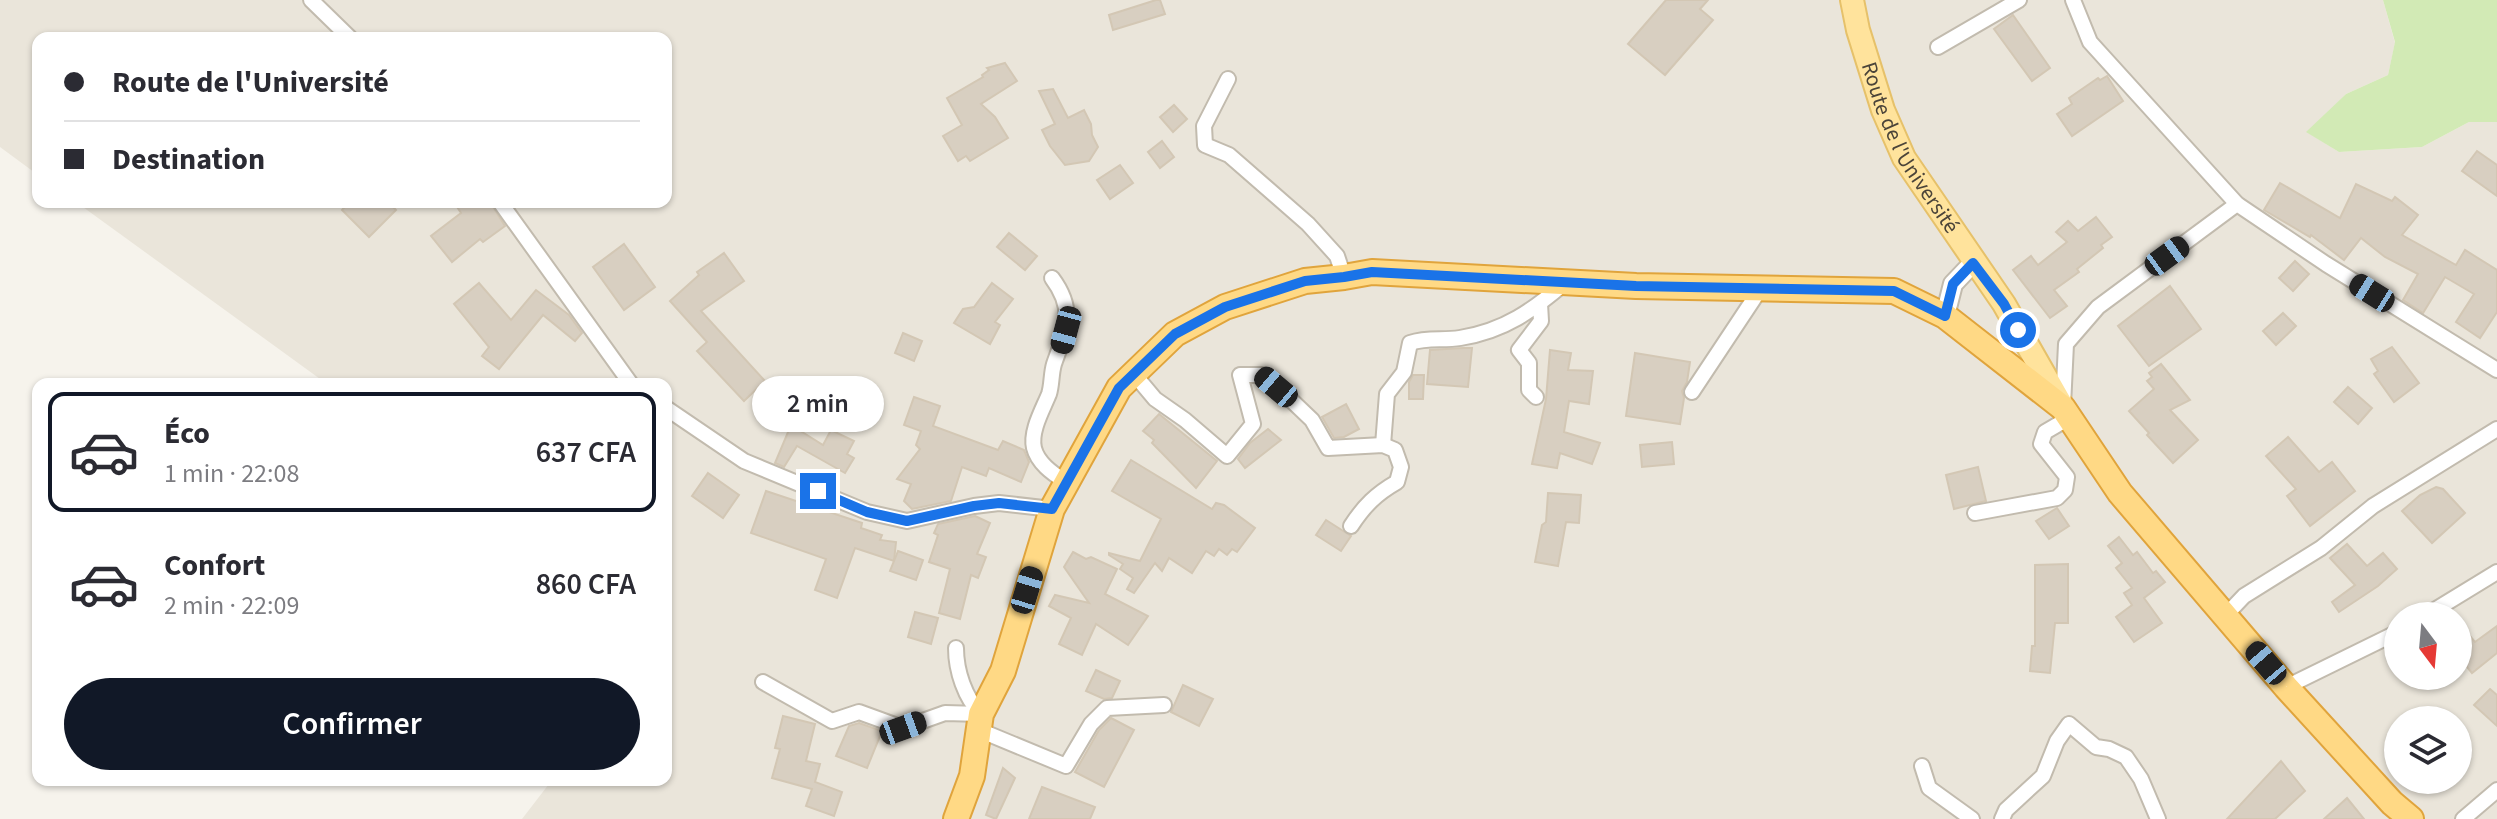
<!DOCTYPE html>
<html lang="fr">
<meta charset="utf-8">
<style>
:root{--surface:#fff;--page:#f2f2f3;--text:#2b2b33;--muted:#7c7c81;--line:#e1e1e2;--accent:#111827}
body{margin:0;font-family:"Source Sans 3",sans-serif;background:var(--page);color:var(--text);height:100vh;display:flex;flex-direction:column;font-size:30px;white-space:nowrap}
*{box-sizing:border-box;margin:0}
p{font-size:26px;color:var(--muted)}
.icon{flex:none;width:44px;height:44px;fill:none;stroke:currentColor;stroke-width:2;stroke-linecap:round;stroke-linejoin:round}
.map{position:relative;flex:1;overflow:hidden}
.drawer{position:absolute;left:32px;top:378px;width:640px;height:408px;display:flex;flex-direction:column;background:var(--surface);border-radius:16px;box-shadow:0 2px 6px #0004}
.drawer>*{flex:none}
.hud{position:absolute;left:32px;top:32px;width:640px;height:176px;border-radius:16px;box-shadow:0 2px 6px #0004;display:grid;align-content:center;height:176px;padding:0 32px;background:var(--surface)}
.needle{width:52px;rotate:164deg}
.controls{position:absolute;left:2384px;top:602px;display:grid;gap:16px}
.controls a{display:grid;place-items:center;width:88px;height:88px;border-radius:50%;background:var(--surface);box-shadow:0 2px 6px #0004;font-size:40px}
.end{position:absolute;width:36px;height:36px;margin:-18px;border:10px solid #1a73e8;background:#fff;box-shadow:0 0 0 4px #fff}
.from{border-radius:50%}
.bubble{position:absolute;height:56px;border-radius:28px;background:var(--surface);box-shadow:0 2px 6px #0004;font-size:26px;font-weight:600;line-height:56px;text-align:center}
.car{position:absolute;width:24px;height:48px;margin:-24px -12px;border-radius:10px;box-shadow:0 0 6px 2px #0007;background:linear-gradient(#222 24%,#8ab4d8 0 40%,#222 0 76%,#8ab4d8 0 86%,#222 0)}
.hud b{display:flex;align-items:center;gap:28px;height:76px;font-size:30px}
.hud b+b{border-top:2px solid var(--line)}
.hud i{width:20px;height:20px;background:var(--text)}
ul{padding:14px 0 0;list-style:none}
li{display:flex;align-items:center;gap:24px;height:120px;margin:0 16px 12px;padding:0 16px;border:4px solid transparent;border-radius:16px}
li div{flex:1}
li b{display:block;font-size:30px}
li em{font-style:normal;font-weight:600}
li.current{border-color:var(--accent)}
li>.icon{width:72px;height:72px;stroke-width:1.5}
.action{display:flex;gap:16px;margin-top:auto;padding:16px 32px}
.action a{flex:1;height:92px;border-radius:48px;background:var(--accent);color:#fff;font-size:32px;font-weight:600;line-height:92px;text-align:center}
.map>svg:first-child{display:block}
.residential{fill:#eae5da;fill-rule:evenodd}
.green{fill:#d2eab5}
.building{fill:#d8cfc1;stroke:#d3c7b4;stroke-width:2}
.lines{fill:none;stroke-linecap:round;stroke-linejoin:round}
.minor-casing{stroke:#c2bbae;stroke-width:18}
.tertiary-casing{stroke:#c2bbae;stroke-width:22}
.primary-casing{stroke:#e6c16a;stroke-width:26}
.trunk-casing{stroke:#e0a43c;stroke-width:28}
.minor{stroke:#fff;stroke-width:14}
.tertiary{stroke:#fff;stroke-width:18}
.primary{stroke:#ffe39c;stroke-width:22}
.trunk{stroke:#ffd985;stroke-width:24}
.route{stroke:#1a73e8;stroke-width:10}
.labels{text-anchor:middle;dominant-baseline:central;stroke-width:7;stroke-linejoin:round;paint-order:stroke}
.street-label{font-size:22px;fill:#4b4439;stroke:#fff}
</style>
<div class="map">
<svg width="2497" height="819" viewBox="0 0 2497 819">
<rect width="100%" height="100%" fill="#f6f3ec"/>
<path class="residential" d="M0,0H2383L2395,43L2388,75L2346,94L2307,132L2339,152L2422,147L2469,122H2497V819H522L552,780H666V384H327L76,202H666V38H38V175L0,147ZM2398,616H2458V676H2398ZM2398,720H2458V780H2398Z"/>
<polygon class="green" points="2383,0 2497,0 2497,122 2469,122 2422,147 2339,152 2306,132 2346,94 2388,75 2395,42"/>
<g class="building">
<polygon points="1156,0 1160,0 1165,14 1113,30 1109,15"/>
<polygon points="1666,0 1708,0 1700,9 1713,20 1665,75 1628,44"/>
<polygon points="2013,15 2050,68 2032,81 1994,29"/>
<polygon points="1005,63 1017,81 981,104 995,117 1008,138 970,161 966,156 958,161 943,136 962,125 947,98 983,77 982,75 989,70 987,68"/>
<polygon points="2107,76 2123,101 2072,136 2057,114 2072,104 2069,98 2098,78 2100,80"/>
<polygon points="1053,89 1068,118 1084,110 1091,124 1092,135 1098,147 1089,161 1065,165 1050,146 1042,130 1055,124 1039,91"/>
<polygon points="1174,105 1187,119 1173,132 1160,117"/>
<polygon points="1162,141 1174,157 1160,168 1148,152"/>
<polygon points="2477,151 2497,165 2497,196 2462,171"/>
<polygon points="1120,165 1133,183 1110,199 1097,180"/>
<polygon points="2280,183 2340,218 2356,184 2392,201 2395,197 2418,215 2402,235 2456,265 2465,250 2497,270 2497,312 2480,338 2456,322 2474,294 2445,277 2423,313 2403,300 2418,274 2385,257 2361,238 2344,260 2311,235 2310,237 2264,210"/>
<polygon points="349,202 388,202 396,210 369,237 342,210"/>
<polygon points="454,202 490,202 505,226 483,242 480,239 452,262 431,236 461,213"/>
<polygon points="2096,217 2112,237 2101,245 2103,248 2077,269 2079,272 2054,290 2067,306 2050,318 2013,270 2031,256 2038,265 2067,242 2056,232 2068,221 2078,231"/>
<polygon points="1009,233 1037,256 1025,270 997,247"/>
<polygon points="624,244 655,287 624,310 593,267"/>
<polygon points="724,253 744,281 701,311 765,381 744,401 697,351 707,342 670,301 699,275 697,272"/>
<polygon points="2295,261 2309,274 2293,291 2279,278"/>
<polygon points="479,283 511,320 536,290 569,315 582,333 575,341 543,315 499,369 482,356 489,347 454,304"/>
<polygon points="992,283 1013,299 995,322 1000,325 990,344 954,323 963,309 974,307"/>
<polygon points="2170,286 2201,329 2149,366 2118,326"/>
<polygon points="2283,313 2296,326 2276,345 2263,331"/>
<polygon points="903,333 922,341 914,361 895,353"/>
<polygon points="2392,347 2419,383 2394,402 2374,374 2378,371 2371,359"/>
<polygon points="1463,348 1472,348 1468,387 1427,384 1430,350"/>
<polygon points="1550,350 1571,353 1568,370 1593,371 1589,404 1569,401 1564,432 1600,443 1592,464 1560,453 1557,468 1532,464 1546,399"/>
<polygon points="1635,353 1690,362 1687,382 1682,391 1684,398 1680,424 1626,416"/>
<polygon points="2161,364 2190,400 2170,410 2198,440 2173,463 2147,435 2149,433 2129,411 2154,389 2147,381 2152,377 2149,373"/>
<polygon points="1413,375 1424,375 1423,399 1409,399 1409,382"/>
<polygon points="2348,387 2372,408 2358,424 2334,402"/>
<polygon points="914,397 940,406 933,426 998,450 1003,441 1024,450 1029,462 1021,482 989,468 986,476 962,467 951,501 912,509 904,501 911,484 897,479 920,449 916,445 921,431 904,425"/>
<polygon points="1346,404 1359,429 1344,437 1334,438 1322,417"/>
<polygon points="1159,414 1217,461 1196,488 1152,443 1154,440 1143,431"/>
<polygon points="791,425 823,445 831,430 854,441 847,454 854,458 845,473 797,446 784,467 775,463"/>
<polygon points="1268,429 1281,440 1245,468 1238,459 1250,443"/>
<polygon points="2288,437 2319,472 2332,462 2355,491 2310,526 2287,496 2296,489 2266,456"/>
<polygon points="1672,442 1674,464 1642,467 1640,445"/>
<polygon points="1131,460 1212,509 1216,503 1224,505 1255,528 1237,552 1232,549 1227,555 1219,549 1214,556 1206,551 1192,573 1169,558 1162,571 1155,563 1134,593 1127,589 1133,578 1120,569 1123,564 1109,555 1109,553 1140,561 1161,519 1112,491"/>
<polygon points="1978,467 1986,501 1954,509 1946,475"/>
<polygon points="708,473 739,495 723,518 692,496"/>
<polygon points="2436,487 2443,489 2465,513 2432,543 2402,511 2420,495"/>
<polygon points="766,491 862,523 861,528 882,535 880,540 896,542 894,561 855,548 837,598 815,590 826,559 751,533"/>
<polygon points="1548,493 1581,495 1579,523 1566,522 1558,566 1535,562 1542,525 1546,522"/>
<polygon points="2057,508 2069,526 2049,539 2036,521"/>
<polygon points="975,516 990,523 977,554 986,557 978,578 971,575 960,619 939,613 950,569 929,562 938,535 934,533 938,524"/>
<polygon points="1326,520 1351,536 1341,551 1316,535"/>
<polygon points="2119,537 2133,555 2137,552 2153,573 2156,571 2165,582 2144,598 2162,623 2134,642 2116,617 2132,605 2124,593 2132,588 2116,568 2122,563 2108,546"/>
<polygon points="2347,544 2367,566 2383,553 2397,569 2378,586 2339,612 2332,602 2355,585 2330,558"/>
<polygon points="898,551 923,560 916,580 890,571"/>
<polygon points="1073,552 1086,559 1091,557 1117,569 1105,594 1148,616 1128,645 1096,624 1082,655 1059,644 1071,618 1049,606 1055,595 1089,603 1064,567"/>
<polygon points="2068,564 2068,623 2055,623 2050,673 2030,671 2032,646 2035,646 2035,565"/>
<polygon points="915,612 938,618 931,644 908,637"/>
<polygon points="2458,622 2475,642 2497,626 2497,653 2472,673 2458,656"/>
<polygon points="1096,670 1120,681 1112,698 1104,699 1086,691"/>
<polygon points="1183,685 1213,699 1199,726 1171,712"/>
<polygon points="2490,689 2497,695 2497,726 2474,705"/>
<polygon points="783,716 815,724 806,761 820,764 815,782 842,792 834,816 806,806 812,789 772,778 780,749 775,748"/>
<polygon points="1111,718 1134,730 1104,787 1075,772 1099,730"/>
<polygon points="859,723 882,731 867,768 836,756 849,726"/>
<polygon points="2281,761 2305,791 2275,819 2227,819"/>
<polygon points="1003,768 1015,778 996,819 986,815"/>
<polygon points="1042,787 1095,807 1090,819 1029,819"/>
<polygon points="2347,798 2364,819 2324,819"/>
</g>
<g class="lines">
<defs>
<g id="minor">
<polyline points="311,0 350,38"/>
<polyline points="2073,0 2090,42 2237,204 2326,264 2497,370"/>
<polyline points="1938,47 2019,0"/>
<polyline points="1228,79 1204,126 1205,145 1229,155 1308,224 1337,256 1344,277"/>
<polyline points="500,202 631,384"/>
<path d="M1052,278C1076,310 1066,330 1054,364C1051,374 1052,385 1049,394C1043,409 1030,431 1034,448C1038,464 1054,474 1067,483"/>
<path d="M1134,374L1155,399L1185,420L1227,456L1253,424L1240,375H1262L1290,399L1312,420L1328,448L1383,445L1395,450L1401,467L1397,482C1376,494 1364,506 1351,526"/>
<polyline points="1692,392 1761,288"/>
<polyline points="1536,397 1529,390 1529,363 1519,350 1541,321 1540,304"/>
<polyline points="2063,406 2066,344 2098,307 2237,204"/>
<polyline points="666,408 744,461 867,512 907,521 974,506 999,503 1052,509"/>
<path d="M1383,445L1387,394L1404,372L1410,343C1428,337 1443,341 1460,338C1505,331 1533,310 1566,282"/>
<polyline points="1975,513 2057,498 2065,490 2067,477 2041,444 2045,432 2069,418"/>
<polyline points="2225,616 2244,596 2321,548 2373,506 2497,429"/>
<polyline points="2425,616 2497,572"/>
<path d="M956,648C956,671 965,698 981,714"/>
<polyline points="763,682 832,721 859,712 903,728 945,713 981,714"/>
<polyline points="2286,687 2398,632"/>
<polyline points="979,730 1066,766 1091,724 1107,708 1164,705"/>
<polyline points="1922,766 1929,788 1972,819"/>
<polyline points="2002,819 2006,810 2043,776 2057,741 2069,724 2096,747 2109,749 2126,757 2141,779 2158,819"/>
<polyline points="2463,819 2497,790"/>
</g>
<polyline id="tertiary" points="1945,316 1953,284 1973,263"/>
<g id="primary">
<path id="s1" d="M1852,0L1858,30L1883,110L1904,158L2004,304L2061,404"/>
</g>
<polyline id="trunk" points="956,819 972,776 981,714 1003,671 1052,509 1119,388 1175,334 1225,307 1305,281 1344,277 1372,272 1636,286 1894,291 1945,316 2063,408 2120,493 2286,687 2392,803 2411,819"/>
</defs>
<use href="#minor" class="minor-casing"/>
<use href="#tertiary" class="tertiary-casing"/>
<use href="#primary" class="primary-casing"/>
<use href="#trunk" class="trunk-casing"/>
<use href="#minor" class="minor"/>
<use href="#tertiary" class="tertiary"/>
<use href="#primary" class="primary"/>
<use href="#trunk" class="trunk"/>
</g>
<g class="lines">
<polyline class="route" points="818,491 867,512 907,521 974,506 999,503 1052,509 1119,388 1175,334 1225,307 1305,281 1344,277 1372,272 1636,286 1894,291 1945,316 1953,284 1973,263 2004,304 2018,330"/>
</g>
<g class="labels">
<g class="street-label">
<text stroke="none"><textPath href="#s1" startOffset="160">Route de l'Université</textPath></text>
</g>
</g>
</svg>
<div class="controls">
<a><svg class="needle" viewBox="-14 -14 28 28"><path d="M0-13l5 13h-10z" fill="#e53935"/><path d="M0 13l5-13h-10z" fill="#7c7c81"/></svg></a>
<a><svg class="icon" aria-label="layers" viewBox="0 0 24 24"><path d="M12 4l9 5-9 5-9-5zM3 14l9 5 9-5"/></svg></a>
</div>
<i class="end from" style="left:2018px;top:330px"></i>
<i class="end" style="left:818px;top:491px"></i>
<div class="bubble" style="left:752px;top:376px;width:132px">2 min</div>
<i class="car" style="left:2167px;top:256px;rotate:54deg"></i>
<i class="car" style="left:2372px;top:293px;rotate:302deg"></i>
<i class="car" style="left:1066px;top:330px;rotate:195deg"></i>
<i class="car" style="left:1276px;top:387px;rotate:310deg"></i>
<i class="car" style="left:1027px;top:590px;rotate:17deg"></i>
<i class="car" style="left:2266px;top:663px;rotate:319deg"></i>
<i class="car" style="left:903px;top:728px;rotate:70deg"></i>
<div class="hud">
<b><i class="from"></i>Route de l'Université</b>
<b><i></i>Destination</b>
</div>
<section class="drawer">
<ul>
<li class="current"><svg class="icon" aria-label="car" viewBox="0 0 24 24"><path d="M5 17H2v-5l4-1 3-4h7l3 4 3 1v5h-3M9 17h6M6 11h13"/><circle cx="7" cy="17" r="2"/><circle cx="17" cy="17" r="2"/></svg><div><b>Éco</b><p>1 min · 22:08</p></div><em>637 CFA</em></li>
<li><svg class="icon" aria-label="car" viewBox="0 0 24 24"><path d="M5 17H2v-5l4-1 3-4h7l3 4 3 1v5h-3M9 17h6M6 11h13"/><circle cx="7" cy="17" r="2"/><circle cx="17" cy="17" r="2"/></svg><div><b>Confort</b><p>2 min · 22:09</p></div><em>860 CFA</em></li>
</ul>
<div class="action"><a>Confirmer</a></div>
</section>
</div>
